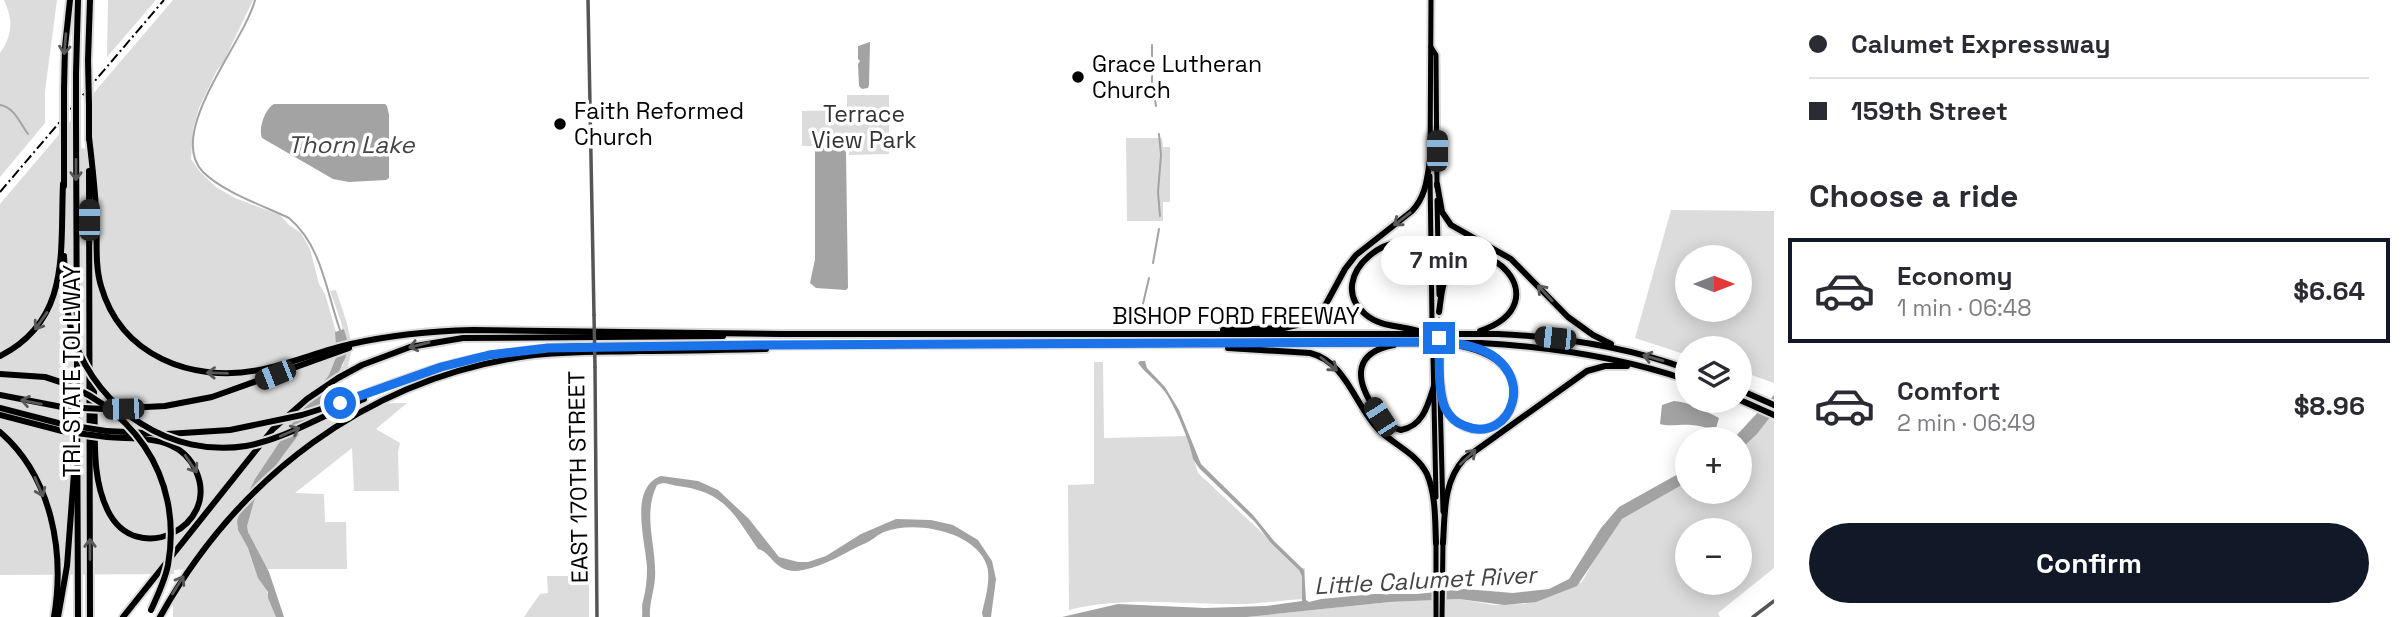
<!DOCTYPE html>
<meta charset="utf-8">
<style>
:root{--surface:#fff;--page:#f2f2f3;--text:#2b2b33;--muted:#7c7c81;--line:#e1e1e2;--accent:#111827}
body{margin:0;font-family:"Space Grotesk",sans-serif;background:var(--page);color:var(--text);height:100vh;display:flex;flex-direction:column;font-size:26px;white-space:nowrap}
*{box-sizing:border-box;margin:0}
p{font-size:23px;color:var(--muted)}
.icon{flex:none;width:38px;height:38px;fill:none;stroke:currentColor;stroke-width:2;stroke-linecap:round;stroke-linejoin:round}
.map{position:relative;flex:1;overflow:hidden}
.side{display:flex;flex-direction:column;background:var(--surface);width:630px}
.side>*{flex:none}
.top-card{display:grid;align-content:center;height:154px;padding:0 35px;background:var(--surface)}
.needle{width:46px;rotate:90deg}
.buttons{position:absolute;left:1675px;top:245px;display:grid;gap:14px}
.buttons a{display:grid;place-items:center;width:77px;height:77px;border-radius:50%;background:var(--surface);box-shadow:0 4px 18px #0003;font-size:35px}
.end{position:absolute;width:32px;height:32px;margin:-16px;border:9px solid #1a73e8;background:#fff;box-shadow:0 0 0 4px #fff}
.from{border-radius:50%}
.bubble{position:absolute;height:49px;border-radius:24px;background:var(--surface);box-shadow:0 4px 18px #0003;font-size:23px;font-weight:700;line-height:49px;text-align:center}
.car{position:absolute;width:21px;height:42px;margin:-21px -10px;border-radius:9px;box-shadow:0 0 5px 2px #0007;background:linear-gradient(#222 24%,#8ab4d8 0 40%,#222 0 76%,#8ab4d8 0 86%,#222 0)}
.top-card b{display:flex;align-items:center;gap:24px;height:66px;font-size:26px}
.top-card b+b{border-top:2px solid var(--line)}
.top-card i{width:18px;height:18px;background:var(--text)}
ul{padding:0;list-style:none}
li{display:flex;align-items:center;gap:21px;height:105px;margin:0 14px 10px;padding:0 21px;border:4px solid transparent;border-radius:0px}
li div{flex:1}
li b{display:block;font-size:26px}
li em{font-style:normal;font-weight:700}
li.on{border-color:var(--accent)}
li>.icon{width:63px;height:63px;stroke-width:1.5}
h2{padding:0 35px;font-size:32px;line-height:84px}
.cta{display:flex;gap:14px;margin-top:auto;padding:14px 35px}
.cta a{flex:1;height:80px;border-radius:42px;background:var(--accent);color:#fff;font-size:28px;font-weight:700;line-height:80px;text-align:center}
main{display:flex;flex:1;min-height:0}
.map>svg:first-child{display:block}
.green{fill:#dcdcdc;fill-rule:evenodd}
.water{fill:#a3a3a3}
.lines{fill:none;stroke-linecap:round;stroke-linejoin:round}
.stream{stroke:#a3a3a3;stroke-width:2}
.major-casing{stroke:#dbdbdb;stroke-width:9}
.highway-casing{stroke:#dbdbdb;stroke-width:10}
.minor{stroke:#555;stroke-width:3.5}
.major{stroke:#000;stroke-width:5}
.highway{stroke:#000;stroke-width:6}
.rail{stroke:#000;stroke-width:2;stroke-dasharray:10 3.5 2 3.5;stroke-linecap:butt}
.major-bridge-casing{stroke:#dbdbdb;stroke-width:9;stroke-linecap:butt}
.highway-bridge-casing{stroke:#dbdbdb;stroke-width:10;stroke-linecap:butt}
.minor-bridge{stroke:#555;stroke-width:3.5}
.major-bridge{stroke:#000;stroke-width:5}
.highway-bridge{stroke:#000;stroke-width:6}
.oneway{stroke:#595959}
.route{stroke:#1a73e8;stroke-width:9}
.poi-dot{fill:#000;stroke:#fff;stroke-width:2.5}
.labels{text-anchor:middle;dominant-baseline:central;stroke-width:7;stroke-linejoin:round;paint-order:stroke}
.poi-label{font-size:23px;fill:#000;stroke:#fff;text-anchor:start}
.park-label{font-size:23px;fill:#333;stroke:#fff}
.street-label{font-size:23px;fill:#000;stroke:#fff}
.water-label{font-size:24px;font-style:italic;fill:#444;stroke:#fff}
</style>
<main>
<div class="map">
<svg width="1774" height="617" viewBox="0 0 1774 617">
<rect width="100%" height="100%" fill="#fff"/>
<g class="green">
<path d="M4,0H57L45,91V123L0,177V53C13,35 13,20 4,0Z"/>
<polygon points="108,0 156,0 107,57"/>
<path d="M173,0H253L223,63L217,70L199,108L193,129L191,159L201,173L216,187L235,198L280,215L289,225L301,233L310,249L319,284L325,294L339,342L336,369L343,366C349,335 340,320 330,291L336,290C353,341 363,359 324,404L407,403L376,429L400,443L398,452L399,491H354L352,448L295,493L324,494L325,522H346L347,569H260L245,526L247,519L237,527L248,543L277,617H173V601L192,569L174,570V574L0,575V204L73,118L74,148L92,149V95Z"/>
<polygon points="847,95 889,95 889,154 849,155 849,146 802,146 802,111 847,110"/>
<polygon points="1126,138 1162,138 1163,147 1170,147 1170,202 1163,202 1163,221 1127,221"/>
<path d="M1671,210L1774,211V383L1740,371V348H1687V355L1635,338ZM1687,257H1740V310H1687Z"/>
<path d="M1094,362H1103L1104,438L1187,436L1198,473L1300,568H1305V599C1285,600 1265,603 1246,604C1186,605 1127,595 1069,610L1068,485L1094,484Z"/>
<path d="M1769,418L1774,421V568L1718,613L1720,617H1247L1390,602L1459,599L1494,605L1525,604L1582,582L1604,542L1622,519L1687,482V492H1740V450L1757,434ZM1687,530H1740V583H1687Z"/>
<polygon points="547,576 589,576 589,617 524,617 540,594 548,593"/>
</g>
<g class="water">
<polygon points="870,42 869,85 868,88 862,89 859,86 858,64 860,61 858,59 858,46"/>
<path d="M274,104H385L387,106L389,115V178L386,180L349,182L333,179L262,138C258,128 265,109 274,104Z"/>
<polygon points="822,146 840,146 846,152 848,288 846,290 816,288 810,283 815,259 815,150"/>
<path d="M344,329C345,335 350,344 348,350C333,396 287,447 260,488L254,501L247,526L248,532L269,572L284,617H276L268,598V592L258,578L248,548L238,530L237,521L242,506L255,479L289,428L329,375L337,355L335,332Z"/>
<path d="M1140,361H1145L1147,368L1165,387L1179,410L1201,464L1253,515L1274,541L1304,570L1306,600L1309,602L1321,599L1374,594H1417L1465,589L1513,593L1549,589L1569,579L1601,528L1619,507L1687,469V482L1622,519L1577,586L1536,602L1504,605L1459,599L1390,602L1247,617H1062L1118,604L1205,608L1266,606L1302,601V576L1299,570L1271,543L1255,522L1199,468L1193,459C1190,442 1175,406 1165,392C1157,381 1146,374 1138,363Z"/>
<polygon points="1774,395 1774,412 1757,434 1740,450 1740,439 1733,439"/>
<path d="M1674,401C1689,402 1705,411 1719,418L1716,428C1706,429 1700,425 1691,425C1680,424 1671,427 1660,424L1662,405Z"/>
<path d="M661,476L698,481L718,490L749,519L779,557L798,562H808L826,556L861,534L896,519L931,520L953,525L978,540L992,561L996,579L991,617H983L982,613C985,599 991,580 987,566C976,531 914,520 884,532C878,534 873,540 866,543C845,552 826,566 803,570C775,576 772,552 758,549C733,513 725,492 678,486C669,485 665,481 657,485C642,515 657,547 655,578C654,592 649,604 650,617H642C643,611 641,606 643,601C646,590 647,579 647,568C646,542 628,488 661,476Z"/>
</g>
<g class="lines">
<g class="stream">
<path d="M255,0C244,43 165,133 203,172C223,192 264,206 289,218C322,246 326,291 340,330"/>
<polyline points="1152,45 1152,82 1156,106"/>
<path d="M0,105C14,107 20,123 28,134"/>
<polyline points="1159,134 1161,155 1158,192 1160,216"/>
<polyline points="1153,263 1159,229"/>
<polyline points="1143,314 1142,308 1149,278"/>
</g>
<defs>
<g id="major">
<polyline points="1431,47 1436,55 1437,187"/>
<polyline points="1430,163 1431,0"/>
<polyline points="1430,176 1432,320"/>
<polyline points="1437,200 1439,295"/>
<polyline points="1433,356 1436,497"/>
<polyline points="1440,356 1440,383"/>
<polyline points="1440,396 1443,512"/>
<polyline points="1436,617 1436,541"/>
<polyline points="1442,617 1443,540"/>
</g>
<g id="highway">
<polyline points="88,60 90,0"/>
<polyline points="76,74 78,0"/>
<polyline points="64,89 65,47 70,0"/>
<polyline points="89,105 89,139"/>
<polyline points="76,120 78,617"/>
<path d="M89,137C92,162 95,187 96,212C98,237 94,262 101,286C121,356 192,383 259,370C290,364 320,351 351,344C391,335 433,331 473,330L781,334H1498C1563,337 1627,347 1687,369"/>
<polyline points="89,171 90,617"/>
<polyline points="1437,184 1442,212 1451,225 1511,259 1568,317 1593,335 1611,344"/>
<polyline points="64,186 64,133"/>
<polyline points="64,256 66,293"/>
<path d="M1439,312C1441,300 1441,286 1447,275C1480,220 1564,303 1480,331"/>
<path d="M1223,330L1284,328L1297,325L1311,319L1326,304L1345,269L1356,255L1412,211C1426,196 1427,179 1430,160"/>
<path d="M1421,332C1402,325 1381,328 1365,314C1321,276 1400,217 1425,255C1429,262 1430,273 1432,281"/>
<path d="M1394,345C1355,352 1354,377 1373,406C1381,417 1387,427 1401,430C1423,426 1428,405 1434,386"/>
<path d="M1228,348L1310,353C1347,362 1355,407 1380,431C1396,446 1417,454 1427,474C1436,495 1435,521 1436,543"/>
<path d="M0,356C71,320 60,252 63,184"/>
<polyline points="0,374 45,377"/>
<path d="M93,379C98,423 88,471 108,511C136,568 221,527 196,471C191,459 182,450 170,445C152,437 127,439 107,437"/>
<path d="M1440,380C1441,388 1442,398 1445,406C1448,415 1455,422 1463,426C1509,447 1552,365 1461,346"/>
<polyline points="1740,390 1774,405"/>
<polyline points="0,395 62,407"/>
<polyline points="1740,400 1774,415"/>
<path d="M340,403C373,391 405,378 438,368C486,354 534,348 584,346L1481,343C1551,347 1620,357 1687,380"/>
<polyline points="0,408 62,424"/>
<polyline points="107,409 165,406 212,397 349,348"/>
<polyline points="340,409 364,399"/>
<polyline points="0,415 62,431"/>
<polyline points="106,431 167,434 230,430"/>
<path d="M0,432C52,477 65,552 54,617"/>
<path d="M1443,543C1445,513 1443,482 1464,459L1587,371L1605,366H1627"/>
<polyline points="58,617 67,566 74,473"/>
<polyline points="123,617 273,429 307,399 338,378 362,365 410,347 463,338 723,336"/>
<path d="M160,617C238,477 367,379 527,356C564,351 601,352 639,351C681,351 724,350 766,349"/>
</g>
</defs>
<use href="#major" class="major-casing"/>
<use href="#highway" class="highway-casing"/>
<g class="minor">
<polyline points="588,0 594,315"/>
<polyline points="595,367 597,617"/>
<polyline points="1753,617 1774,601"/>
</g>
<use href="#major" class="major"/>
<use href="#highway" class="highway"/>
<polyline class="rail" points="0,192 164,0"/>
<defs>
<g id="major-bridge">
<polyline points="1432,320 1433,356"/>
<polyline points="1439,320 1440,356"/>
</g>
<g id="highway-bridge">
<polyline points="88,60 89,105"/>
<polyline points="76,74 76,120"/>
<polyline points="64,133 64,89"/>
<path d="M66,293C67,309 69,325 74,340C99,410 171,458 246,446C279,440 309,423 340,409"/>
<path d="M45,377C130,401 184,475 168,565C165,580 158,595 151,610"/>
<polyline points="62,407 104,409"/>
<polyline points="62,424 106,431"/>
<polyline points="230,430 302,415 340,403"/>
<polyline points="62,431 107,437"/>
</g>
</defs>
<use href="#major-bridge" class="major-bridge-casing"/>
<use href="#highway-bridge" class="highway-bridge-casing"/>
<polyline class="minor-bridge" points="594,315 595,367"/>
<use href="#major-bridge" class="major-bridge"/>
<use href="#highway-bridge" class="highway-bridge"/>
</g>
<defs><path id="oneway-shaft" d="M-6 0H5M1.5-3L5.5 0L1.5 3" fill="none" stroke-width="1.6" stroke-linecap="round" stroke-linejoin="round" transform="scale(1.75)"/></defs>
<g class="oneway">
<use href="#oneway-shaft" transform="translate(65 44) rotate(95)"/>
<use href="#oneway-shaft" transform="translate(76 170) rotate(90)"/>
<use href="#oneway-shaft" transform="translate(1402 219) rotate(142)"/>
<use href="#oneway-shaft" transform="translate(1545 293) rotate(-133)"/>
<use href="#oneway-shaft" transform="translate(41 321) rotate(125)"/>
<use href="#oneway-shaft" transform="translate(419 345) rotate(166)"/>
<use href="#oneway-shaft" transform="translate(1653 358) rotate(-164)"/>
<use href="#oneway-shaft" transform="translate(1329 364) rotate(39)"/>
<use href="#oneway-shaft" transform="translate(217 373) rotate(-178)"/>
<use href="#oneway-shaft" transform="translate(31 402) rotate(-169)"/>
<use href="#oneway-shaft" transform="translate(290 432) rotate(-24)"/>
<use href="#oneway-shaft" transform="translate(1468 457) rotate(-43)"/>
<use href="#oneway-shaft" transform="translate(191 464) rotate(56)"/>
<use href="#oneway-shaft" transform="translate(39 487) rotate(67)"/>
<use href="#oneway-shaft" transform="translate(90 549) rotate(-90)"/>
<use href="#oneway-shaft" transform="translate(178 585) rotate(-58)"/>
</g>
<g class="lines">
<path class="route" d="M340,403L441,367L489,355L548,348L758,345L1410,342C1433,342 1457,341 1479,349C1539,371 1512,445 1465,426C1456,423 1449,416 1445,408C1437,388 1440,360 1439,338"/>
</g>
<g class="poi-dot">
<circle cx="1078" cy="77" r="7"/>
<circle cx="560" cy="124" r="7"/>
</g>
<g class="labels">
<g class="poi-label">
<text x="1092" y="64">Grace Lutheran<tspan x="1092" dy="26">Church</tspan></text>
<text x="574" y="111">Faith Reformed<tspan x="574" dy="26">Church</tspan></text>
</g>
<g class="park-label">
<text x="864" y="114">Terrace<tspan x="864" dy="26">View Park</tspan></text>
</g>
<g class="street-label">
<text x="1236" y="316">BISHOP FORD FREEWAY</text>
<text transform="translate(72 371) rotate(-90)">TRI-STATE TOLLWAY</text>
<text transform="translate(578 477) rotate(-91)">EAST 170TH STREET</text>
</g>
<g class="water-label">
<text x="351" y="144">Thorn Lake</text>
<text transform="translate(1425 580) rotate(-3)">Little Calumet River</text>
</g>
</g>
</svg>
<div class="buttons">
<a><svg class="needle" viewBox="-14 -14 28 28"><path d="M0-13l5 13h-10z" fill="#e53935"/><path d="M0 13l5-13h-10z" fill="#7c7c81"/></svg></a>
<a><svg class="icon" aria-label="layers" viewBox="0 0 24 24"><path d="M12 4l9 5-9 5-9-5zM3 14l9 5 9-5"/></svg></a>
<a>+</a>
<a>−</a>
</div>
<i class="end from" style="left:340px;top:403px"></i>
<i class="end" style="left:1439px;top:338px"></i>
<div class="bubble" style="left:1381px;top:236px;width:116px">7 min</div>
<i class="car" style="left:1437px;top:151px;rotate:0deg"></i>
<i class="car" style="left:89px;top:220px;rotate:0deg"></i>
<i class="car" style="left:1555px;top:338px;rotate:276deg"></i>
<i class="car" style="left:275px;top:375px;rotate:248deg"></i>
<i class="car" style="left:123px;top:409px;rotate:269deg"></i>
<i class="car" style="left:1380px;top:417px;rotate:327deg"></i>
</div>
<section class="side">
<div class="top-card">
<b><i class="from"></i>Calumet Expressway</b>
<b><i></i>159th Street</b>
</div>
<h2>Choose a ride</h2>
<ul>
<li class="on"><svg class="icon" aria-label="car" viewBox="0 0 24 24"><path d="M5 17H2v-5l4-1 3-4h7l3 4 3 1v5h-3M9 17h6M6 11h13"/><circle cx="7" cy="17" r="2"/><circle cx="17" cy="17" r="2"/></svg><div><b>Economy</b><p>1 min · 06:48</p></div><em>$6.64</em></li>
<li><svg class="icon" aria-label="car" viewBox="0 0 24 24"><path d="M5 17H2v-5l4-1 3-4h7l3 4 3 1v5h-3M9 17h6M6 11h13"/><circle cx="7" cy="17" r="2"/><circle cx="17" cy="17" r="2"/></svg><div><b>Comfort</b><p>2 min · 06:49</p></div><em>$8.96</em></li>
</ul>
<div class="cta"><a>Confirm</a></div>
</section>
</main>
